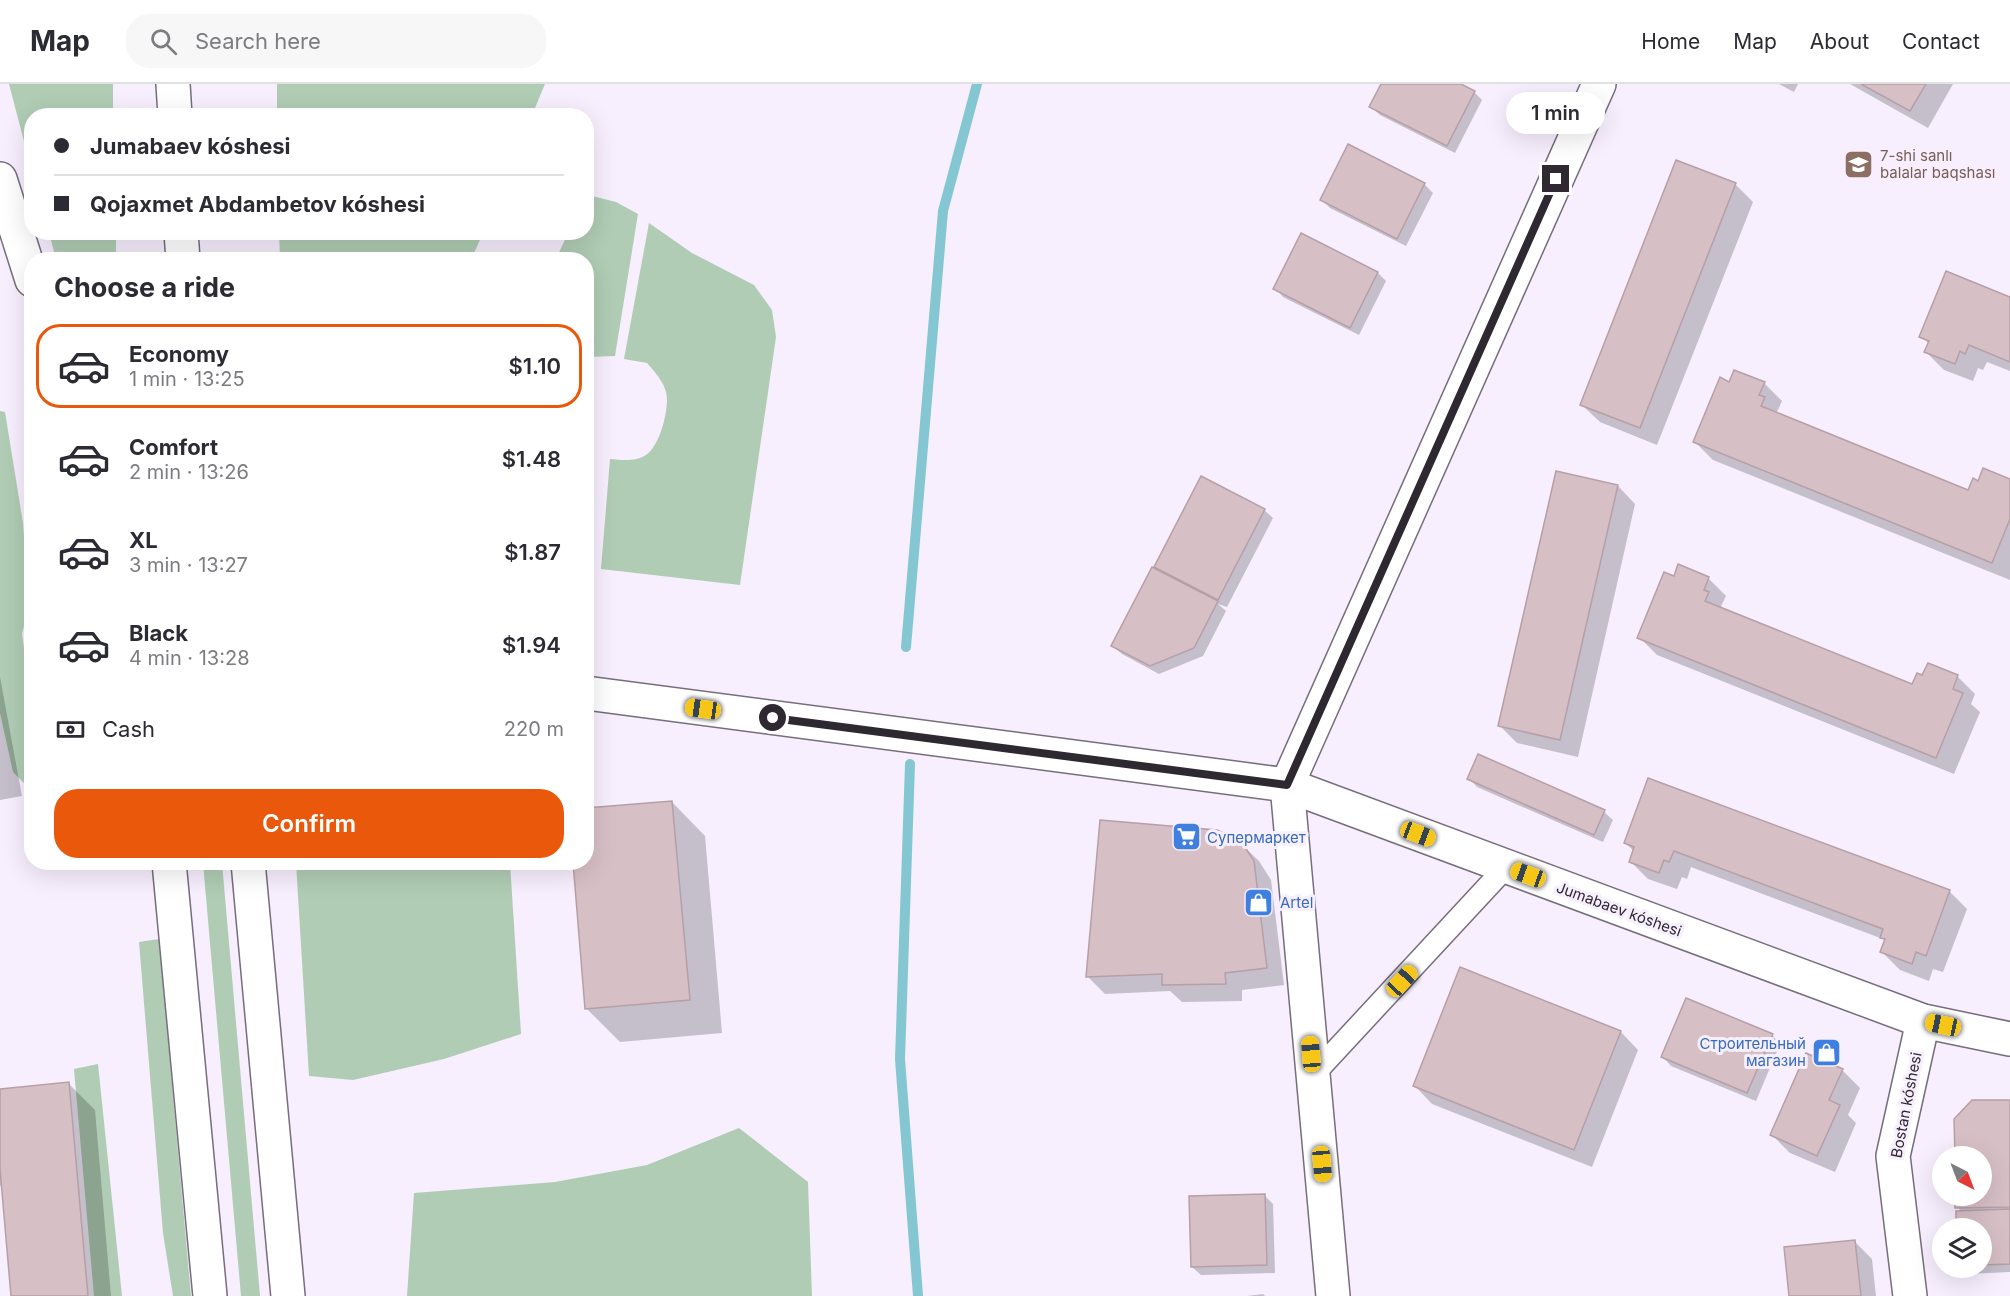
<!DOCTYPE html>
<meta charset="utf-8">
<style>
:root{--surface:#fff;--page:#f7f7f7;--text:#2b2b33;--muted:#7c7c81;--line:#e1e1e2;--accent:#ea580c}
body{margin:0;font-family:Inter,sans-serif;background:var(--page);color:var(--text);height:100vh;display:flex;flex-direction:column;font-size:22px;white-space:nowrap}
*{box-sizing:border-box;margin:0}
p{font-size:20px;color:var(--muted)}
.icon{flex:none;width:33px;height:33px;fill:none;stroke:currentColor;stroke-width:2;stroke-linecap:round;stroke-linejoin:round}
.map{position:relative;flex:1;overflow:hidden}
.details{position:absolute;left:24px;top:168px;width:570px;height:618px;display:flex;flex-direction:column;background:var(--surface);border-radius:24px;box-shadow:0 6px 24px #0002}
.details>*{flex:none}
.hud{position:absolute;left:24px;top:24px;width:570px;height:132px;border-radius:24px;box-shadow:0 6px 24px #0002;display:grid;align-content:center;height:132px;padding:0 30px;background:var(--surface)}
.needle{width:39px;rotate:138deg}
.fabs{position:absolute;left:1932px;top:1062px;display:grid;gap:12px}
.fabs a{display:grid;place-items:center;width:60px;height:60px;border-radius:50%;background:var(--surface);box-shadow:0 6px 24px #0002;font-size:30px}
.end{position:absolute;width:27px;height:27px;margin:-14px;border:8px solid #2e2931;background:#fff;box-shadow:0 0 0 3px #fff}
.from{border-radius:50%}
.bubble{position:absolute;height:42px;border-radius:21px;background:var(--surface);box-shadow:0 6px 24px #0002;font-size:20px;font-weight:600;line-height:42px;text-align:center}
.car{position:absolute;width:18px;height:36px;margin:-18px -9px;border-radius:8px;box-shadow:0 0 4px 2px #0007;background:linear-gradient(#f5c518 24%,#345 0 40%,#f5c518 0 76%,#345 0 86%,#f5c518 0)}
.hud b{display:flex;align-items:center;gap:21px;height:57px;font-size:22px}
.hud b+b{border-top:2px solid var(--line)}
.hud i{width:15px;height:15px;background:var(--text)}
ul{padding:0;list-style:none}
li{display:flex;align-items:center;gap:18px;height:84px;margin:0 12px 9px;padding:0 18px;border:3px solid transparent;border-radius:24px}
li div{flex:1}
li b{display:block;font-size:22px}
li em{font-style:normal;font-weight:600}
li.selected{border-color:var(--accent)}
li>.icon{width:54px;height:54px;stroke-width:1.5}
h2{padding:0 30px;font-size:27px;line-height:72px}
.pay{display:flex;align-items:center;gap:15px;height:66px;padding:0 30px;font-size:22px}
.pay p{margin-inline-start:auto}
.primary-button{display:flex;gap:12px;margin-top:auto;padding:12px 30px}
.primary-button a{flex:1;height:69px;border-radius:24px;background:var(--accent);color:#fff;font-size:24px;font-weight:600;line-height:69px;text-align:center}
header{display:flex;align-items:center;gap:36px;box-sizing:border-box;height:84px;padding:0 30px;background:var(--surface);border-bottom:2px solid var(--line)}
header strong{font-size:28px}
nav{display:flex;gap:33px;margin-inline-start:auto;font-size:21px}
.search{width:420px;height:54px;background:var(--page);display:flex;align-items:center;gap:15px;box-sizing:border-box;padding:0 21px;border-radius:24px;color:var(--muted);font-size:22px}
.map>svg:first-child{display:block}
.green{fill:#b0ccb4}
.shadow{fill:#0003}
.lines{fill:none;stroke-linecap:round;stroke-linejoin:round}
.stream{stroke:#84c7d2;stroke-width:10}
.building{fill:#d7bfc6;stroke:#b69fa6;stroke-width:1.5}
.service-casing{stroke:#776d7d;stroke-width:24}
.minor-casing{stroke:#776d7d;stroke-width:36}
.tertiary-casing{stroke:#776d7d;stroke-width:36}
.service{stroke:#fff;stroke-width:21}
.minor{stroke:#fff;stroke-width:33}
.tertiary{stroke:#fff;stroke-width:33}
.route{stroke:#2e2931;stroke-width:8}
.labels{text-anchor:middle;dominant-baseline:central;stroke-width:6;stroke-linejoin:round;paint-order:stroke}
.education-label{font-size:15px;fill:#785e54;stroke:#f7eefe;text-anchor:start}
.shop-label{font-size:15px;fill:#366cbe;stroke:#f7eefe;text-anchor:start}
.street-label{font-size:15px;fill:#2e2931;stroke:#f7eefe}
</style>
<header>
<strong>Map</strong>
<div class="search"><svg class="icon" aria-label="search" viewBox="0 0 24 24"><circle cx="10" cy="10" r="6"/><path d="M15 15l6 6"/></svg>Search here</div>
<nav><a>Home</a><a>Map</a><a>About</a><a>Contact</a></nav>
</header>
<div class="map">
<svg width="2010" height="1212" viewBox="0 0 2010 1212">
<rect width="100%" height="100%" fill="#f7eefe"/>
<g class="green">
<polygon points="9,0 113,0 113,31 32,32 31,84"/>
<polygon points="277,0 545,0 532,31 277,32"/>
<polygon points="592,112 616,118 638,130 615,272 587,273 586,176 556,175 568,149 586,148 587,117"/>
<path d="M649,139L692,169L754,201L772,226L776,253L740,501L601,485L610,375C621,376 636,378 646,371C660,361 667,331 667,315C667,301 655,288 647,279L624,275Z"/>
<polygon points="49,149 116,149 116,175 56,175"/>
<polygon points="279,149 279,148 483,149 471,176 280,175"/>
<polygon points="0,327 5,328 23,439 29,521 22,550 31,612 32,703 28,703 13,688 0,629"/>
<polygon points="203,779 222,779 260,1212 241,1212"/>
<polygon points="296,779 510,779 521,950 444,975 353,996 309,992"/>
<polygon points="159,855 191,1212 173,1212 163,1149 139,858"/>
<polygon points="98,980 122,1212 94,1212 74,985"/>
<polygon points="739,1044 808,1098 812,1212 407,1212 414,1109 555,1098 647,1081"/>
</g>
<g class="shadow">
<polygon points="1383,0 1458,0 1474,8 1482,16 1455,69 1380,31 1371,23"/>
<polygon points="1779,0 1798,0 1794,8"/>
<polygon points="1850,0 1953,0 1928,44"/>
<polygon points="1348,62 1424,100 1433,109 1406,162 1330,124 1322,116"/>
<polygon points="1735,100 1753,118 1657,361 1600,338 1582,321"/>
<polygon points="1378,189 1386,197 1359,251 1283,213 1275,204"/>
<polygon points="2010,215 2010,287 1987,278 1983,286 1978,284 1973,297 1944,286 1926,268 1929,260 1921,252"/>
<polygon points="1764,299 1782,317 1777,328 1781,331 1969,408 1979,399 2010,396 2010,496 1713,376 1695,358 1730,300"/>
<polygon points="1618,402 1635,420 1578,673 1517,659 1499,641"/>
<polygon points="1264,426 1273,434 1227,523 1218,520 1226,527 1203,572 1159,590 1122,570 1113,562 1163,490 1156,483"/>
<polygon points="1675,494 1708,494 1726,512 1721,522 1725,526 1913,602 1957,592 1975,610 1971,620 1980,628 1954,690 1657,571 1639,553"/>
<polygon points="0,593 22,712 0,716"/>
<polygon points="1469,694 1604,728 1613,736 1603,758 1477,703"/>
<polygon points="672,718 705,752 722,949 620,958 587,925 586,778"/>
<polygon points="1240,759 1259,777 1271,796 1284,901 1242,906 1242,917 1182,918 1170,907 1105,910 1087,892"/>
<polygon points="1625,759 1949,807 1967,825 1943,888 1933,885 1929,897 1900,886 1882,868 1886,858 1883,855 1691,783 1687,795 1682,793 1677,805 1648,795 1630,777 1634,767"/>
<polygon points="1461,885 1621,948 1638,966 1592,1083 1432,1020 1415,1002"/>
<polygon points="1772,951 1780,960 1756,1017 1671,982 1663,973"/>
<polygon points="1842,986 1860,1004 1848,1031 1856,1039 1835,1088 1790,1069 1772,1051"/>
<polygon points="69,1000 95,1026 111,1212 13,1212 3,1101 0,1102 0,1006"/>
<polygon points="2010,1017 2010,1188 1967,1190 1961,1184 1982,1184 1982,1144 1957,1144 1957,1128 1962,1128 1957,1123 1957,1112 1982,1112 1982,1072 1956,1072 1956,1035"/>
<polygon points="1265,1112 1273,1120 1275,1189 1201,1191 1192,1183"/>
<polygon points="1854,1157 1872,1175 1876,1212 1791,1212"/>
<polygon points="1263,1210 1265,1212 1247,1212"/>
</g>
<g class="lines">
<g class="stream">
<polyline points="906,563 943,127 977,0"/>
<polyline points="910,680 900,975 918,1212"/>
</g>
</g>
<g class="building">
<polygon points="1381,0 1461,0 1475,7 1447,62 1369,23"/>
<polygon points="1861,0 1926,0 1910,27"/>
<polygon points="1348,60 1425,99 1397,155 1320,116"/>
<polygon points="1676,76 1736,99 1640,344 1580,321"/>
<polygon points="1301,149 1378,188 1350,244 1273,205"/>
<polygon points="1946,187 2010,213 2010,278 1969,261 1965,270 1960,267 1955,280 1924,268 1929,257 1919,253"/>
<polygon points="1734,286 1765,298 1759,311 1765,313 1761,322 1968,406 1973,394 1978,397 1983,384 2010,395 2010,435 1992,479 1693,358 1720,293 1729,298"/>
<polygon points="1556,387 1618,401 1560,656 1498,642"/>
<polygon points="1201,392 1265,425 1218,516 1154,483"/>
<polygon points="1678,480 1709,493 1704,506 1709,508 1705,517 1912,600 1917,589 1922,591 1928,579 1958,591 1953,605 1963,609 1936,674 1637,554 1664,488 1674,492"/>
<polygon points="1152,483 1218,517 1194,564 1150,582 1111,562"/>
<polygon points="1478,670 1605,726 1594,751 1467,695"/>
<polygon points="1648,694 1950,806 1926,872 1916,868 1912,880 1880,868 1885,855 1880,854 1883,845 1674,767 1669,778 1664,776 1659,789 1629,778 1634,763 1624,759"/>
<polygon points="672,717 690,916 585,925 573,778 586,778 586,724"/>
<polygon points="1100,736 1217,746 1241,757 1254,777 1267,884 1225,889 1226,900 1162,901 1162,890 1086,893"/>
<polygon points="1460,883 1621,947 1574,1066 1413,1002"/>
<polygon points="1686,914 1773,950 1747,1009 1661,973"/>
<polygon points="1806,969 1843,985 1829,1016 1840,1021 1817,1072 1770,1051"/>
<polygon points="69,998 88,1212 11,1212 0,1085 0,1005"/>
<polygon points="1972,1016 2010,1016 2010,1123 1955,1124 1955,1112 1982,1112 1982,1072 1955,1072 1954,1035"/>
<polygon points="1265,1110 1267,1181 1191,1183 1189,1112"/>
<polygon points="2010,1125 2010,1180 1982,1181 1982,1144 1956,1144 1956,1127"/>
<polygon points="1855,1156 1861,1212 1789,1212 1784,1163"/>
</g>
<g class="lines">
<defs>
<polyline id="service" points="1313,991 1506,783"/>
<g id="minor">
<polyline points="1333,1212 1287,701 1599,0"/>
<polyline points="1910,1212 1893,1072 1923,937"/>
</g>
<g id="tertiary">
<polyline points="173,0 175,32"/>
<polyline points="0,95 32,196"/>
<polyline points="181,148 183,176"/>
<polyline points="586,609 1287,701 1923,937 2010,955"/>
<polyline points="169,778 210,1212"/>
<polyline points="248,778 288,1212"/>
</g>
</defs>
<use href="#service" class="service-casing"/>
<use href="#minor" class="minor-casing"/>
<use href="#tertiary" class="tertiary-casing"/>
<use href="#service" class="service"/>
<use href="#minor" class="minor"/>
<use href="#tertiary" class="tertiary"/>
</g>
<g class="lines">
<polyline class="route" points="773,634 1287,701 1556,95"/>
</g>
<defs>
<symbol id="school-square" viewBox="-11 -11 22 22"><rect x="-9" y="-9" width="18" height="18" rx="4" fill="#8d6e63" stroke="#f7eefe"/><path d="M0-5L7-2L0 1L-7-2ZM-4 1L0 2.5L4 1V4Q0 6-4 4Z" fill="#fff"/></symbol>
<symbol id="supermarket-square" viewBox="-11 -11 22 22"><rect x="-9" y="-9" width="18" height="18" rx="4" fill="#3f7fe0" stroke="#f7eefe"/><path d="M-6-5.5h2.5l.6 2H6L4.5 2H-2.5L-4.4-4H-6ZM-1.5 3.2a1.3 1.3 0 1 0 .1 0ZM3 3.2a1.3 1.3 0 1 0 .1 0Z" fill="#fff"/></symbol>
<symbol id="shop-square" viewBox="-11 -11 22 22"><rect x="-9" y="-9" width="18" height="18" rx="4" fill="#3f7fe0" stroke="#f7eefe"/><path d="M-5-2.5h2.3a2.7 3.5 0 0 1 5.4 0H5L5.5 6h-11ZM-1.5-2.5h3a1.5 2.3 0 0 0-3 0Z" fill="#fff"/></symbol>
</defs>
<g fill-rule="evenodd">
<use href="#school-square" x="1842" y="64" width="33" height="33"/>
<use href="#supermarket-square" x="1170" y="736" width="33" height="33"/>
<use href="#shop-square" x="1242" y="802" width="33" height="33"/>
<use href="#shop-square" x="1810" y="952" width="33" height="33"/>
</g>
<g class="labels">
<g class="education-label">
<text x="1880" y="71">7-shi sanlı<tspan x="1880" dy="17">balalar baqshası</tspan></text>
</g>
<g class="shop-label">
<text x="1207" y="753">Супермаркет</text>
<text x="1280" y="818">Artel</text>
<text x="1806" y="959" text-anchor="end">Строительный<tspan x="1806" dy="17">магазин</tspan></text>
</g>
<g class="street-label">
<text transform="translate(1619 825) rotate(20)">Jumabaev kóshesi</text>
<text transform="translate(1906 1021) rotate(-79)">Bostan kóshesi</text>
</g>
</g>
</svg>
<div class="fabs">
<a><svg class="needle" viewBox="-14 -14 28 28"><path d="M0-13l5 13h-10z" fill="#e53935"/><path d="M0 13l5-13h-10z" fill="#7c7c81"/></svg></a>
<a><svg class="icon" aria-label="layers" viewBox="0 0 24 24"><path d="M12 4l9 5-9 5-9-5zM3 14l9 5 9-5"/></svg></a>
</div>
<i class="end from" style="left:773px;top:634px"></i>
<i class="end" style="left:1556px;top:95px"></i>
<div class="bubble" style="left:1506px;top:8px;width:99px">1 min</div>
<i class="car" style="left:703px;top:625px;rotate:278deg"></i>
<i class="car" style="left:1418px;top:750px;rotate:111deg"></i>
<i class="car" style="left:1528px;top:791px;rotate:290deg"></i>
<i class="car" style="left:1402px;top:897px;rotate:43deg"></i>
<i class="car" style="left:1943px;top:941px;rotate:282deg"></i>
<i class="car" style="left:1311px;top:970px;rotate:355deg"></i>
<i class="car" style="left:1322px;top:1080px;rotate:175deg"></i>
<div class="hud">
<b><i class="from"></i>Jumabaev kóshesi</b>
<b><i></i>Qojaxmet Abdambetov kóshesi</b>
</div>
<section class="details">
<h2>Choose a ride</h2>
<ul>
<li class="selected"><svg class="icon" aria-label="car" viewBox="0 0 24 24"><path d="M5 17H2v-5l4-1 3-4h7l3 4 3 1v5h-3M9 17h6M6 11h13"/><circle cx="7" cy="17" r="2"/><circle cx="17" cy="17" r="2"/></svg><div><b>Economy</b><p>1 min · 13:25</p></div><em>$1.10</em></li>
<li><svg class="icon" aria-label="car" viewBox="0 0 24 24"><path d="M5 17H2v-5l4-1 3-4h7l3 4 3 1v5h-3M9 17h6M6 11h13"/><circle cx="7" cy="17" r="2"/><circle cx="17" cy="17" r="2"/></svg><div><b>Comfort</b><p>2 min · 13:26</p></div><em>$1.48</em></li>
<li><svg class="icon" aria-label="car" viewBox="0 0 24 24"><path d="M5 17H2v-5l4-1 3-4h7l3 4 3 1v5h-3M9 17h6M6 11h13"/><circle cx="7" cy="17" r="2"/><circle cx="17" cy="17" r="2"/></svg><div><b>XL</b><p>3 min · 13:27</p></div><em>$1.87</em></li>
<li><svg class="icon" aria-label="car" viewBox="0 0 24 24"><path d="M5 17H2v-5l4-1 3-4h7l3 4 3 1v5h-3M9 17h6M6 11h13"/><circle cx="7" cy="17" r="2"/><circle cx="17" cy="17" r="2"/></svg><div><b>Black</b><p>4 min · 13:28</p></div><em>$1.94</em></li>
</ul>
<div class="pay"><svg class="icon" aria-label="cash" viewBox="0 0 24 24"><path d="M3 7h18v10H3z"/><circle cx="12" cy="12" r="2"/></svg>Cash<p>220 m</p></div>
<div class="primary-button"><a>Confirm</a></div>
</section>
</div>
